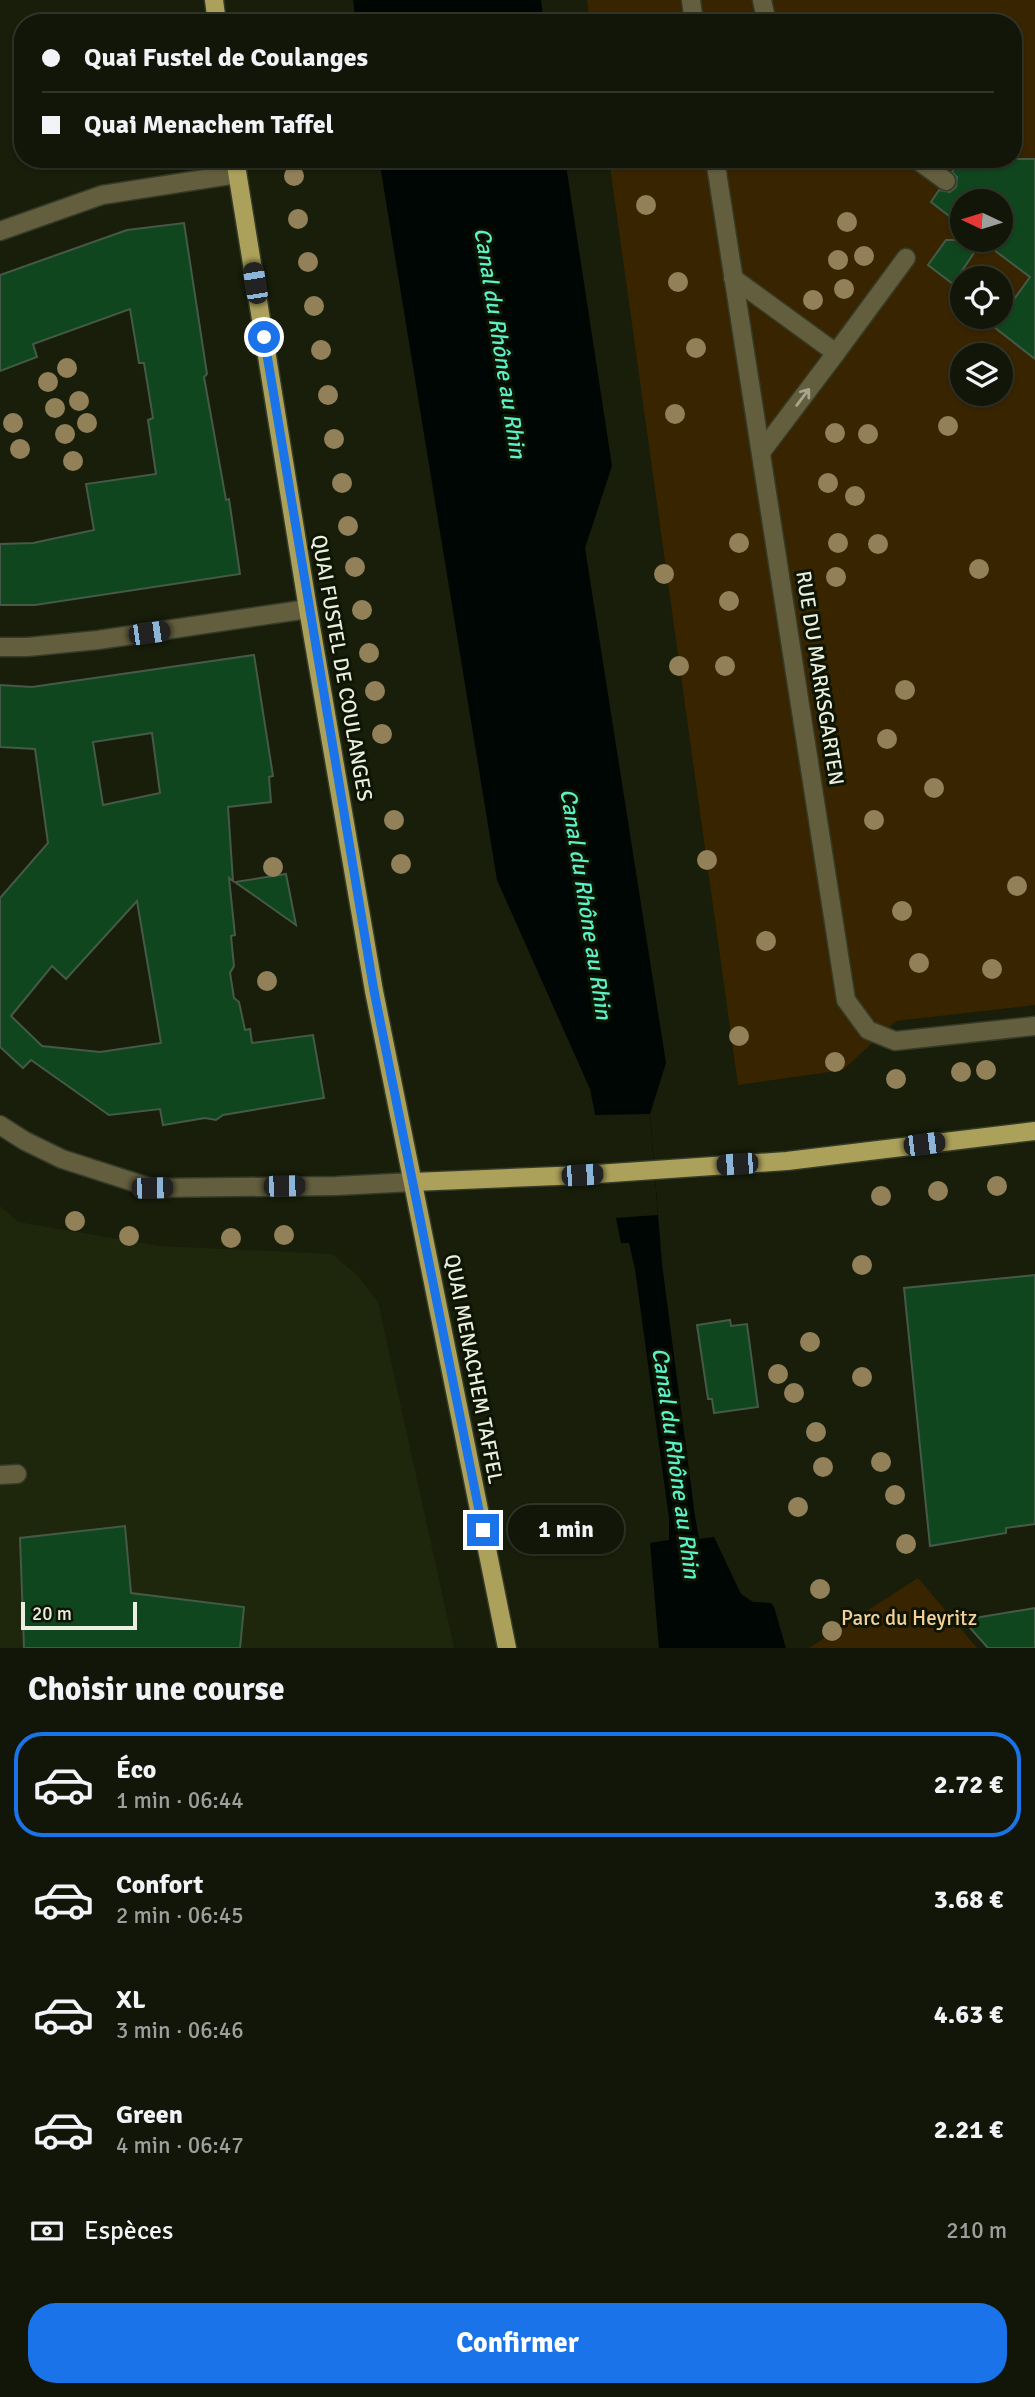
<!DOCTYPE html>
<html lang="fr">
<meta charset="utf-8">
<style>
:root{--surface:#121608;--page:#1b1f12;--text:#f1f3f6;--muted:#9c9f9c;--line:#313529;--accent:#1a73e8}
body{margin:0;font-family:Signika,sans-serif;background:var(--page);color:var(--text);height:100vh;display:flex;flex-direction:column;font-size:26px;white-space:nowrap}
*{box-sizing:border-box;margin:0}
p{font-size:23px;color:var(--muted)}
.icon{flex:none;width:38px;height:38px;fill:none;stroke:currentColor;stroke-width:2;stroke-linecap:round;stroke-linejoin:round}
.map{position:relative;height:1648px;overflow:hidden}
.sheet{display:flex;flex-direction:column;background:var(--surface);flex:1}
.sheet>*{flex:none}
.guide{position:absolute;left:14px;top:14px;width:1008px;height:154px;border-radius:28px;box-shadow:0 2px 5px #0004,0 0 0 2px var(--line);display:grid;align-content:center;height:154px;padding:0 28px;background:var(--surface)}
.needle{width:46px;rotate:274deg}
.controls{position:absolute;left:950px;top:189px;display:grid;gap:14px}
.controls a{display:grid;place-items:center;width:63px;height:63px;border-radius:50%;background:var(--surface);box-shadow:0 2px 5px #0004,0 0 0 2px var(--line);font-size:35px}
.scale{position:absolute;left:21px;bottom:18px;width:116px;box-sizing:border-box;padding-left:7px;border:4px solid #eaefe2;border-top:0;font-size:19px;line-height:24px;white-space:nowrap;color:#eaefe2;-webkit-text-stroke:5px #0f1503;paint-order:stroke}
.end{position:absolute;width:32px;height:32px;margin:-16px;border:9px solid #1a73e8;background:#fff;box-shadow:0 0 0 4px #fff}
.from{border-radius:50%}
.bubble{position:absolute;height:49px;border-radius:24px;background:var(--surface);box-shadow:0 2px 5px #0004,0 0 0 2px var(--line);font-size:23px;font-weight:800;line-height:49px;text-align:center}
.car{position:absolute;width:21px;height:42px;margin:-21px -10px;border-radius:9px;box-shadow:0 0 5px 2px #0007;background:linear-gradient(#222 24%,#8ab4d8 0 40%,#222 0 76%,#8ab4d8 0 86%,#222 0)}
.guide b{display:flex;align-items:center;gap:24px;height:66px;font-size:26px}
.guide b+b{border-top:2px solid var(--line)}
.guide i{width:18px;height:18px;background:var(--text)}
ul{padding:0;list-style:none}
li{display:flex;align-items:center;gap:21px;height:105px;margin:0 14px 10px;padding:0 14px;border:4px solid transparent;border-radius:28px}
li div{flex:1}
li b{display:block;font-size:26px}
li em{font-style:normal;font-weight:800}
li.on{border-color:var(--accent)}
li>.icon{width:63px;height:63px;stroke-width:1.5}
h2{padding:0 28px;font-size:32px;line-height:84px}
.pay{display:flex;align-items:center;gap:18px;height:77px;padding:0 28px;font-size:26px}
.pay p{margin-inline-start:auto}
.cta{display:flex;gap:14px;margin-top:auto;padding:14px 28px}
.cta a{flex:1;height:80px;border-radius:28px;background:var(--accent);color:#fff;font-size:28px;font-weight:800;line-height:80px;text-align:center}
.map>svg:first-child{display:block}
.built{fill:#1e270b}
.green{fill:#392400;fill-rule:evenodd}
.water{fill:#000604}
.pier{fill:#181e0a}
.building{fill:#10461e;stroke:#455948;stroke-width:2;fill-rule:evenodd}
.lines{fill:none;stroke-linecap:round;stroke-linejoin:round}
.minor-casing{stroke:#353b28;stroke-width:21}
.major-casing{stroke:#353b28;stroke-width:21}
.minor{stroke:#635e3d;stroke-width:18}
.major{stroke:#aca15a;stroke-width:18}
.tree{fill:#928059}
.oneway{stroke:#a6a690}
.route{stroke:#1a73e8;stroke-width:9}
.labels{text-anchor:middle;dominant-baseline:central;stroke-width:6;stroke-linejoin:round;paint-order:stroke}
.street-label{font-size:21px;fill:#eaefe2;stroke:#0f1503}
.park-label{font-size:21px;fill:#f6d099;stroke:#0f1503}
.water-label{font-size:23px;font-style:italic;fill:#5cf0c8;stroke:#0f1503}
</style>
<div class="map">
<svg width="1035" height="1648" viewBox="0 0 1035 1648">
<rect width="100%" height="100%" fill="#181e0a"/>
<polygon class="built" points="0,1206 18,1222 160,1246 332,1254 357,1275 378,1302 454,1648 0,1648"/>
<g class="green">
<path d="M587,0H1035V1005L896,1021L843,1070L738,1085L609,159H1013V23H590ZM962,201H1001V240H962ZM962,278H1001V317H962ZM962,355H1001V394H962Z"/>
<polygon points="918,1578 977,1648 809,1648"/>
</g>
<g class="water">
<polygon points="353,0 541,0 544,23 356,23"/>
<polygon points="379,159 565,159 612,466 585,548 666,1063 650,1114 662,1264 695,1516 699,1539 714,1537 741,1594 753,1602 771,1603 774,1607 786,1648 659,1648 650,1543 669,1540 669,1518 635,1269 629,1243 621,1243 590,1089 497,880"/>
</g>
<polygon class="pier" points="650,1114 658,1215 615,1218 594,1115"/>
<g class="building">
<polygon points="961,159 1035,159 1035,359 994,327 1030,277 982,241 953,284 928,265 946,240 1001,240 1001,201 962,201 962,226 931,202 939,190 950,192 956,187 957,177 952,172"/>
<polygon points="184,223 207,374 204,377 226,500 229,499 240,574 35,605 0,605 0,544 33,543 94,530 86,484 156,474 148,420 153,418 144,363 139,363 130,309 33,344 37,357 0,371 0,275 127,230"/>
<path d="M254,655L273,776L269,777L271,802L228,807L233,881L229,878L235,935L231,936L234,966L230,973L234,998L239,1002L245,1030L250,1029L252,1043L313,1035L324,1098L223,1115L216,1120L205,1118L163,1125L160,1109L109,1115L31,1060L23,1068L0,1047V898L48,843L35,749L0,747V685L32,687ZM152,733L160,793L103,805L93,742ZM137,901L161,1043L100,1052L42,1046L11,1016L52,966L66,979Z"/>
<polygon points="286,874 296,925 235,882"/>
<polygon points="1035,1275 1035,1524 1006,1528 1006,1533 930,1546 904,1288"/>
<polygon points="730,1320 731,1326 747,1324 758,1407 714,1413 712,1399 708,1399 697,1325"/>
<polygon points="125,1526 131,1593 244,1607 240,1648 24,1648 20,1538"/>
<polygon points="1035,1608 1035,1648 988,1648 963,1620"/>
</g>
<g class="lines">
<defs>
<g id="minor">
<polyline points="691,0 694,23"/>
<polyline points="762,0 767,23"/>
<polyline points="715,159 846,1000 868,1030 895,1041 1035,1026"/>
<polyline points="916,159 946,181"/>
<polyline points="0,231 102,195 237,174"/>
<polyline points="733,278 836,353 762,451"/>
<polyline points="836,353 906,258"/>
<polyline points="0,647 27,647 98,640 308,609"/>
<polyline points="0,1125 25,1141 62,1159 152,1188 336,1186 413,1182"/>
<polyline points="0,1475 17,1474"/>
</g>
<g id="major">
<polyline points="214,0 217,23"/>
<polyline points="235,159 308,609 374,991 507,1648"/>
<polyline points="413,1182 582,1175 787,1161 1035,1131"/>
</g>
</defs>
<use href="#minor" class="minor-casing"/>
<use href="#major" class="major-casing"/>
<use href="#minor" class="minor"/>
<use href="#major" class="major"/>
</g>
<g class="tree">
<circle cx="294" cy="176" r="10"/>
<circle cx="646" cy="205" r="10"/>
<circle cx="298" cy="219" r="10"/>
<circle cx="847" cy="222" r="10"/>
<circle cx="864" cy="256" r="10"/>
<circle cx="838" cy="260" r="10"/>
<circle cx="308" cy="262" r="10"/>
<circle cx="678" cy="282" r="10"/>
<circle cx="844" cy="289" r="10"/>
<circle cx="813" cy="300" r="10"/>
<circle cx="314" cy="306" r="10"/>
<circle cx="696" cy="348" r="10"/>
<circle cx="321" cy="350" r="10"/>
<circle cx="67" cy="368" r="10"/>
<circle cx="48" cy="382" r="10"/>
<circle cx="328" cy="395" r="10"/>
<circle cx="79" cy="401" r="10"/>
<circle cx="55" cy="408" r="10"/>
<circle cx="675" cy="414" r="10"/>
<circle cx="13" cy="423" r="10"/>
<circle cx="87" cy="423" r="10"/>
<circle cx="948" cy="426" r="10"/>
<circle cx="835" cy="433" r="10"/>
<circle cx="65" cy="434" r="10"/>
<circle cx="868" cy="434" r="10"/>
<circle cx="334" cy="439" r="10"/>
<circle cx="20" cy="449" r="10"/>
<circle cx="73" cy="461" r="10"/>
<circle cx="342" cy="483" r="10"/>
<circle cx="828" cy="483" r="10"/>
<circle cx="855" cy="496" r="10"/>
<circle cx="348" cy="526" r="10"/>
<circle cx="739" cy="543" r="10"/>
<circle cx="838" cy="543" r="10"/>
<circle cx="878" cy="544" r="10"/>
<circle cx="355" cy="567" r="10"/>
<circle cx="979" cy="569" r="10"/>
<circle cx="664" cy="574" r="10"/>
<circle cx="836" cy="577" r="10"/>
<circle cx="729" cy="601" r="10"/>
<circle cx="362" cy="610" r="10"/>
<circle cx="369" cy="653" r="10"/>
<circle cx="679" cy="666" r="10"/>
<circle cx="725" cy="666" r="10"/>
<circle cx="905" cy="690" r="10"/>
<circle cx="375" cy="691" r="10"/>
<circle cx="382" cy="734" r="10"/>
<circle cx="887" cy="739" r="10"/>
<circle cx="934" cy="788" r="10"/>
<circle cx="394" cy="820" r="10"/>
<circle cx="874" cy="820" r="10"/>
<circle cx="707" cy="860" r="10"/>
<circle cx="401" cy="864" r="10"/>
<circle cx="273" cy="867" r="10"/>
<circle cx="1017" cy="886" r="10"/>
<circle cx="902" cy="911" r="10"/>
<circle cx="766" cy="941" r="10"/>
<circle cx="919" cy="963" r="10"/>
<circle cx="992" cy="969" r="10"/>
<circle cx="267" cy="981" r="10"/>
<circle cx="739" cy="1036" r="10"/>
<circle cx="835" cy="1062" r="10"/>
<circle cx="986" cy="1070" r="10"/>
<circle cx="961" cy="1072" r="10"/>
<circle cx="896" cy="1079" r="10"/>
<circle cx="997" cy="1186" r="10"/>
<circle cx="938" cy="1191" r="10"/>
<circle cx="881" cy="1196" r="10"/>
<circle cx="75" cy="1221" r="10"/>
<circle cx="284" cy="1235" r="10"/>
<circle cx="129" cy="1236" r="10"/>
<circle cx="231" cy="1238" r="10"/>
<circle cx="862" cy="1265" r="10"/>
<circle cx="810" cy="1342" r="10"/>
<circle cx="778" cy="1374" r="10"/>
<circle cx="862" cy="1377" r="10"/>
<circle cx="794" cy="1393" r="10"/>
<circle cx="816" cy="1432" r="10"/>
<circle cx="881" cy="1462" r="10"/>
<circle cx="823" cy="1467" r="10"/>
<circle cx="895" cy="1495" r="10"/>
<circle cx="798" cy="1507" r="10"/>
<circle cx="906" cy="1544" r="10"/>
<circle cx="820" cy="1589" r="10"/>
<circle cx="832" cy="1631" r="10"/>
</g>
<defs><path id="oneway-shaft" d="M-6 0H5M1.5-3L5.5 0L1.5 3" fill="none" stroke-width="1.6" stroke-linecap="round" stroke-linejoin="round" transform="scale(1.75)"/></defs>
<use class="oneway" href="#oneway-shaft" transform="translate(803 397) rotate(-53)"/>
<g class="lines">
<polyline class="route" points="264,337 374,991 483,1530"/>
</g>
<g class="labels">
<g class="street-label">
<text transform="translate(342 668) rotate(80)">QUAI FUSTEL DE COULANGES</text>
<text transform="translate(820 678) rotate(81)">RUE DU MARKSGARTEN</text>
<text transform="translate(474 1369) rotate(79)">QUAI MENACHEM TAFFEL</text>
</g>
<g class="park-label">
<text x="909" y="1618">Parc du Heyritz</text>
</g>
<g class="water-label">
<text transform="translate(500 343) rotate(81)">Canal du Rhône au Rhin</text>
<text transform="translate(586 904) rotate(81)">Canal du Rhône au Rhin</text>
<text transform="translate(676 1463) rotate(82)">Canal du Rhône au Rhin</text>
</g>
</g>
</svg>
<div class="controls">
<a><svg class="needle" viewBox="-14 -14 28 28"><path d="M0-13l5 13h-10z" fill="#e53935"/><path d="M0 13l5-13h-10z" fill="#9c9f9c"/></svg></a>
<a><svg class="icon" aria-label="locate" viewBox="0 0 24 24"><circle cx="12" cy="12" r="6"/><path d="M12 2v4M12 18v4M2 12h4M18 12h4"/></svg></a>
<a><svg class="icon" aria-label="layers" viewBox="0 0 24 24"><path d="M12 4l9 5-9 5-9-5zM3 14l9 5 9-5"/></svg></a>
</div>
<div class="scale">20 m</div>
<i class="end from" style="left:264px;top:337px"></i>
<i class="end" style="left:483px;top:1530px"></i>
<div class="bubble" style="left:508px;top:1505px;width:116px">1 min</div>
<i class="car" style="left:255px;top:283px;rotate:351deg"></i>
<i class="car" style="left:149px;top:633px;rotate:82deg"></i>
<i class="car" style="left:924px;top:1144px;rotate:83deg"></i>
<i class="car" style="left:737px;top:1164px;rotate:266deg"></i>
<i class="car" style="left:582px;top:1175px;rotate:86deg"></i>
<i class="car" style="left:284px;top:1186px;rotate:89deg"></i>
<i class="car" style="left:152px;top:1188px;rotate:89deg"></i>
<div class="guide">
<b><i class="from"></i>Quai Fustel de Coulanges</b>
<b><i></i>Quai Menachem Taffel</b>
</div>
</div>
<section class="sheet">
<h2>Choisir une course</h2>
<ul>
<li class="on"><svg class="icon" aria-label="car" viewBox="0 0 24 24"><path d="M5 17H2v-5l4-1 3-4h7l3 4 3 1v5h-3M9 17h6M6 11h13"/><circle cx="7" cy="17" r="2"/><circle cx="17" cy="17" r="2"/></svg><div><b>Éco</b><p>1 min · 06:44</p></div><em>2.72 €</em></li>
<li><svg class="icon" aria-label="car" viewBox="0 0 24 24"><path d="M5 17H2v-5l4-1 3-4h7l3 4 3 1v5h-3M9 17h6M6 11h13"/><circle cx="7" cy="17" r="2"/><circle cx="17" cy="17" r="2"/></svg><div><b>Confort</b><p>2 min · 06:45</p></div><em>3.68 €</em></li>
<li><svg class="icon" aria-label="car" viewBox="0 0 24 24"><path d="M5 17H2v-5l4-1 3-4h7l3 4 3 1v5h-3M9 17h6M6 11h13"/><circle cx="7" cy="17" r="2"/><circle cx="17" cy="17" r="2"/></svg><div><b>XL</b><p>3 min · 06:46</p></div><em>4.63 €</em></li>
<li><svg class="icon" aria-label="car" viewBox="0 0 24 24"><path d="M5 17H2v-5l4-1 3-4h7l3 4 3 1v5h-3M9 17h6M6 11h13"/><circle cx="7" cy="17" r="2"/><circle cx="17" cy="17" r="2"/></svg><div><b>Green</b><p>4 min · 06:47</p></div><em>2.21 €</em></li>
</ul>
<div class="pay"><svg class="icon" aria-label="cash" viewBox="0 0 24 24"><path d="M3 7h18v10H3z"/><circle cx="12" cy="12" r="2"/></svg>Espèces<p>210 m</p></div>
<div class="cta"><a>Confirmer</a></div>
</section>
